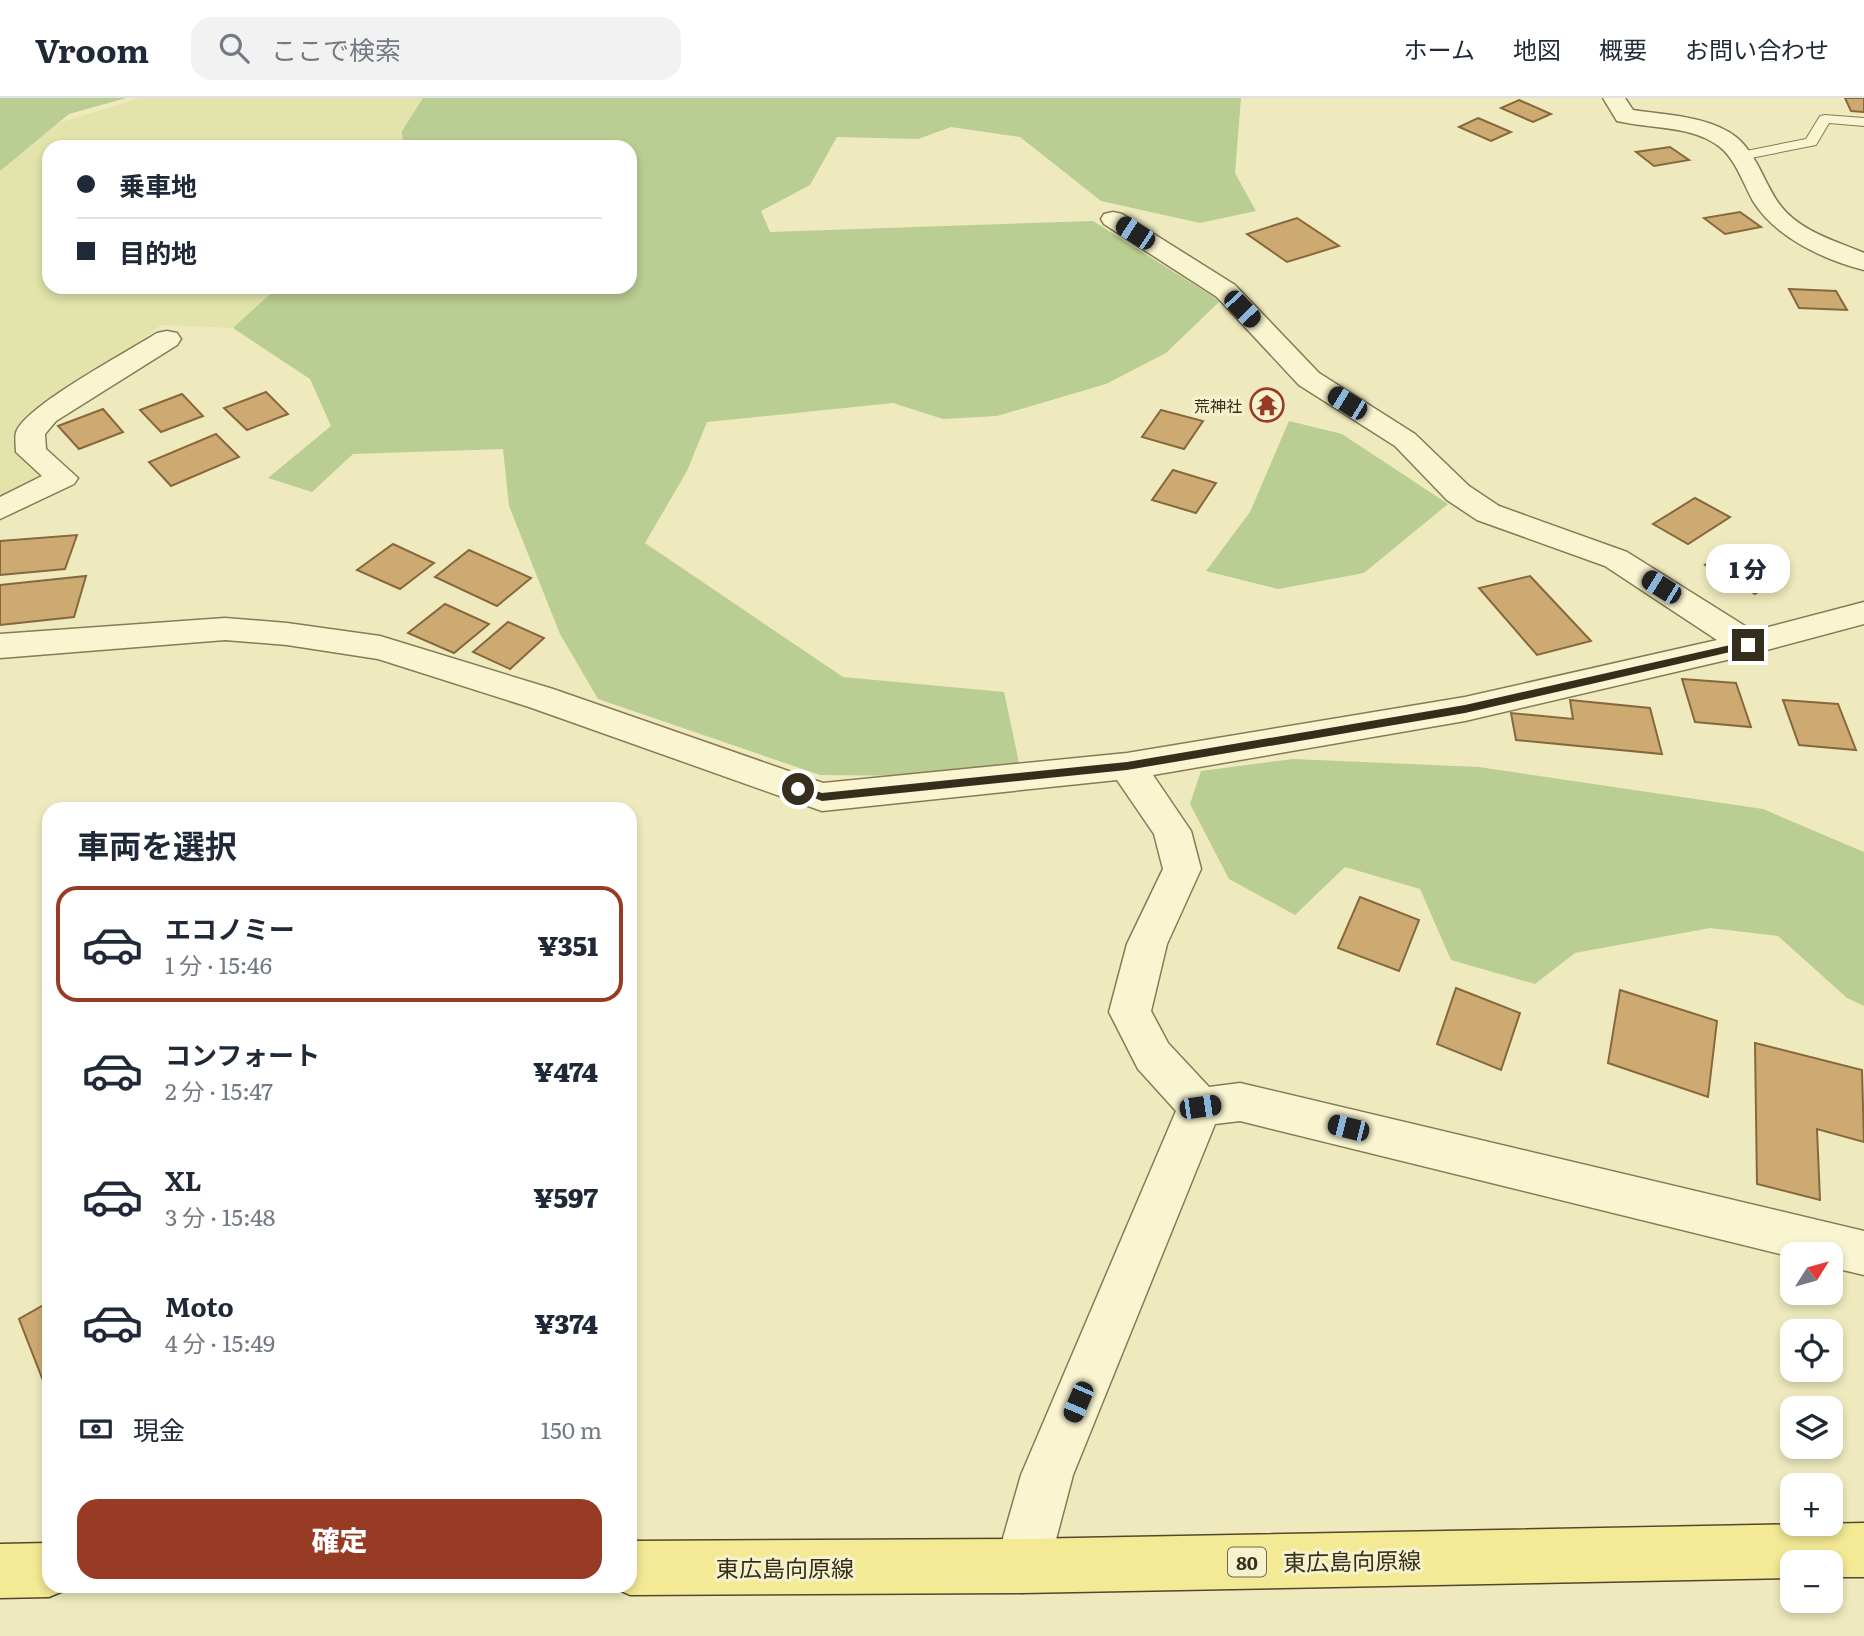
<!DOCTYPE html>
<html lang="ja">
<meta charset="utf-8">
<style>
:root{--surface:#fff;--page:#f2f2f3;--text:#1f2937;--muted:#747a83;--line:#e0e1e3;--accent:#983b25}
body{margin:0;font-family:Literata,"Noto Sans JP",serif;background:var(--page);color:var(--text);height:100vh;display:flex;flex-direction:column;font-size:26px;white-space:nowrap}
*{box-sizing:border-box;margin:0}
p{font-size:23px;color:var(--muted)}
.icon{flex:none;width:38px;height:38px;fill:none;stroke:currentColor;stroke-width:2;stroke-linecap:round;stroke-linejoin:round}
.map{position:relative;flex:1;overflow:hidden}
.sheet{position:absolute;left:42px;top:704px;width:595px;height:791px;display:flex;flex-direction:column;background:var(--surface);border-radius:21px;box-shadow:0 4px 10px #0003}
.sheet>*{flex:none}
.banner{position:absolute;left:42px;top:42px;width:595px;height:154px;border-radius:21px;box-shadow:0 4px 10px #0003;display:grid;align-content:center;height:154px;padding:0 35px;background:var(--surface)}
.needle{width:46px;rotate:53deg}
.tools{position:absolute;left:1780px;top:1144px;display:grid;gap:14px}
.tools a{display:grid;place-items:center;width:63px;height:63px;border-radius:14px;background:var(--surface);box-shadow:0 4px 10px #0003;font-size:35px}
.end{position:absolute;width:32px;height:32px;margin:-16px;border:9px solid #362e1c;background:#fff;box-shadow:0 0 0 4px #fff}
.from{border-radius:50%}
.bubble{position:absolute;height:49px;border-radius:21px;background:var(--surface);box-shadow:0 4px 10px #0003;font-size:23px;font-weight:800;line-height:49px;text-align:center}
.car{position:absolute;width:21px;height:42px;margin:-21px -10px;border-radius:9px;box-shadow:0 0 5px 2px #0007;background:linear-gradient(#222 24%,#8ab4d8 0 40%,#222 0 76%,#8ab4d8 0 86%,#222 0)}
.banner b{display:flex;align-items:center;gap:24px;height:66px;font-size:26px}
.banner b+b{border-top:2px solid var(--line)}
.banner i{width:18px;height:18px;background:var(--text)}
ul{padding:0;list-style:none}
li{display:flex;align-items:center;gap:21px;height:116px;margin:0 14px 10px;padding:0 21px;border:4px solid transparent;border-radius:21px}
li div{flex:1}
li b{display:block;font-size:26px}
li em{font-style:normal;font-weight:800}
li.current{border-color:var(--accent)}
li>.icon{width:63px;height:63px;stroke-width:1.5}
h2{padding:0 35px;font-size:32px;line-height:84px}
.pay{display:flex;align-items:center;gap:18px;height:77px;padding:0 35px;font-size:26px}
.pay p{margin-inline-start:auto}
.button{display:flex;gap:14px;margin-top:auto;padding:14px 35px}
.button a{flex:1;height:80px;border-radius:21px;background:var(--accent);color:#fff;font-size:28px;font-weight:800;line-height:80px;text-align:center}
header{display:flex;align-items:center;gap:42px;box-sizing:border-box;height:98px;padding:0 35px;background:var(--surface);border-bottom:2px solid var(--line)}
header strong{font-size:33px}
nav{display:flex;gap:38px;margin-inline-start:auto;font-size:24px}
.search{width:490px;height:63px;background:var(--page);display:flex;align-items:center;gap:18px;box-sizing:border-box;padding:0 24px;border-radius:21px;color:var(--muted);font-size:26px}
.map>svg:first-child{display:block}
.farmland{fill:#e2e4ab}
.green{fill:#bacd92}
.building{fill:#ceaa73;stroke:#87683c;stroke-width:2}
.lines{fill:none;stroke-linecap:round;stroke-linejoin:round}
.service-casing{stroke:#877a56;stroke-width:2}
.minor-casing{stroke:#877a56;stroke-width:3}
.primary-casing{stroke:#54472b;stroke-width:3}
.service{fill:#f9f5d1;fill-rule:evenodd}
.minor{fill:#f9f5d1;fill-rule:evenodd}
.primary{fill:#f4e994;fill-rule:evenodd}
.route{fill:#362e1c}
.labels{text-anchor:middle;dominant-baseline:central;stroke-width:6;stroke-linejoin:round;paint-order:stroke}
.far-poi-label{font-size:16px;fill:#362e1c;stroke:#f6f2ce;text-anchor:end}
.shield{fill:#f6f2ce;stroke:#706951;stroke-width:2}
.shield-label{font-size:18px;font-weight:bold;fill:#362e1c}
.near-street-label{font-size:23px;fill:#362e1c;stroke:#f6f2ce}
</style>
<header>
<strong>Vroom</strong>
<div class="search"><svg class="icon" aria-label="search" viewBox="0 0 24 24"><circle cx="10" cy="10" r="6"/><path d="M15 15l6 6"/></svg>ここで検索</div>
<nav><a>ホーム</a><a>地図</a><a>概要</a><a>お問い合わせ</a></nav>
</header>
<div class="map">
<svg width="1864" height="1538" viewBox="0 0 1864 1538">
<rect width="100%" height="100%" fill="#efeabe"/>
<polygon class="farmland" points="140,0 423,0 402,33 403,49 49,49 49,189 292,189 233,230 161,227 46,317 40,392 0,411 0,73 59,25"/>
<g class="green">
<polygon points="0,0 126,0 69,16 0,73"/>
<polygon points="423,0 1241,0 1235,75 1256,113 1200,125 1101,103 1020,39 951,29 918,41 837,39 810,87 761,113 770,134 1093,123 1220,203 1166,255 1106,286 997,318 943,321 893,305 707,324 687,373 645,445 843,579 1004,594 1022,679 820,677 598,601 560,536 509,408 503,351 353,356 312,394 268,380 331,328 310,281 233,230 278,189 630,189 630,49 403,49 402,33"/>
<polygon points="1289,323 1342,336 1448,406 1364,475 1278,491 1206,473 1250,414"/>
<polygon points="1293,661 1479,669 1763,711 1864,754 1864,908 1847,900 1778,838 1710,830 1575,855 1535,886 1451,862 1420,791 1345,769 1295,817 1229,781 1190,706 1201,673"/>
</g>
<g class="building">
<polygon points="1845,0 1864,0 1864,14 1851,13"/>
<polygon points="1519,2 1551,16 1533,24 1501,10"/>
<polygon points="1478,20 1511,34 1491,43 1459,29"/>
<polygon points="1670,49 1689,62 1654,68 1636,54"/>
<polygon points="1740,114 1761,129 1725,136 1704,120"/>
<polygon points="1297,120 1339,148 1287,164 1247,136"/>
<polygon points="1789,191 1836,193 1847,212 1799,210"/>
<polygon points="266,294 288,316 247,332 224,310"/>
<polygon points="182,296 203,318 161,334 140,312"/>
<polygon points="103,311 123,334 79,351 58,328"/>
<polygon points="1161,312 1203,323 1184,351 1142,339"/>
<polygon points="216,336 239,359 171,388 149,364"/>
<polygon points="1173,372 1216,385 1196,415 1152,402"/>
<polygon points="1695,400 1730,419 1688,446 1653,426"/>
<polygon points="77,437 65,471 0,477 0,443"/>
<polygon points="393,446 434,465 400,491 357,472"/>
<polygon points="1729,450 1779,479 1755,496 1705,467"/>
<polygon points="469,452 531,480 497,508 435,479"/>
<polygon points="86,478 74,519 0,527 0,487"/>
<polygon points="1530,478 1591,543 1537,557 1479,490"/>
<polygon points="445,506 489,526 454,555 408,535"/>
<polygon points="508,524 544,540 510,571 473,554"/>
<polygon points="1682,581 1736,585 1751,629 1695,624"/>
<polygon points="1570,602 1650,610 1662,656 1516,642 1511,615 1573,621"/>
<polygon points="1783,602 1838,606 1856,652 1799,647"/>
<polygon points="1360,799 1419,822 1399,873 1338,850"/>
<polygon points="1456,890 1520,915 1501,972 1437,946"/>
<polygon points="1620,892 1717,923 1708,999 1608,965"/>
<polygon points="1755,945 1862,972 1864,1044 1817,1031 1820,1102 1757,1086"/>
<polygon points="49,1204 49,1298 19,1221"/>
</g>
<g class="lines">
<defs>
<polygon id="service" points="1825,17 1864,20 1864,28 1829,25 1816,47 1741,62 1734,58 1741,54 1806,41 1820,18"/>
<g id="minor">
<path d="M1603,0H1625L1633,12C1665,17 1710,18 1736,39C1758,57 1764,86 1780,107C1799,133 1836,143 1864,155V172C1824,162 1775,139 1753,103C1743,85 1736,62 1720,49C1692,27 1650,31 1617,23Z"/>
<polygon points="1113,114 1122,116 1235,187 1319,275 1415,336 1469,388 1499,408 1627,454 1753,533 1864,504 1864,526 1748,557 1465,623 1153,677 1191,733 1201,771 1167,846 1151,913 1168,945 1209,989 1240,985 1864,1133 1864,1177 1830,1169 1830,1157 1792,1157 1792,1159 1240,1023 1215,1026 1073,1377 1049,1468 1041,1487 1022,1495 1003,1487 995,1468 1021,1377 1176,1013 1138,971 1109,914 1127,846 1163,771 1154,736 1117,682 822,713 529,609 378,561 287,547 225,542 0,560 0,536 225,520 287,525 380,538 553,591 823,685 1127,655 1465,599 1717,542 1605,468 1477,422 1447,402 1395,348 1299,287 1217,199 1104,126 1101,121 1104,116"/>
<path d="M167,233L177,235L181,241L177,247L56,323L45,336L46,351L78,380L74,386L0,421V399L42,378L16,354C16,347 14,338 17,332C31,305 127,254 157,235Z"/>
</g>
<g id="primary">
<polygon points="1864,1425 1864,1479 1830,1479 1830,1465 1792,1465 1792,1480 1022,1495 630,1497 610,1488 630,1488 630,1443 1022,1441"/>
<polygon points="49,1445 49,1488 69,1488 68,1491 49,1499 0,1500 0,1446"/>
</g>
</defs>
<use href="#service" class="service-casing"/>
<use href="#minor" class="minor-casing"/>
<use href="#primary" class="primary-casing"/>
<use href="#service" class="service"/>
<use href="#minor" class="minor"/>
<use href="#primary" class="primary"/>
</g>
<polygon class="route" points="1748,543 1753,547 1752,549 1465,615 1127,672 822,703 792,691 798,687 822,695 1127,664 1465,607"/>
<defs>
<symbol id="temple-ring" viewBox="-11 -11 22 22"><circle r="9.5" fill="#f6f2ce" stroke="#983b25" stroke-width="1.5"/><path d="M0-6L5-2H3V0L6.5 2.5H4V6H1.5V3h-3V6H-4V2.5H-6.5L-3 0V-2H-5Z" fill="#983b25"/></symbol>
</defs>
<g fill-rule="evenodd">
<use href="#temple-ring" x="1248" y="288" width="38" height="38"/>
</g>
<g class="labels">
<g class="far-poi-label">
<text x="1242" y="307">荒神社</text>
</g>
<rect class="shield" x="1228" y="1449.5" width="38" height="29" rx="5"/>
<g class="shield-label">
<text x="1247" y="1464">80</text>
</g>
<g class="near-street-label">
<text transform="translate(1352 1462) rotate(-1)">東広島向原線</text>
<text x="785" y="1469">東広島向原線</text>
</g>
</g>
</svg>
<div class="tools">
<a><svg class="needle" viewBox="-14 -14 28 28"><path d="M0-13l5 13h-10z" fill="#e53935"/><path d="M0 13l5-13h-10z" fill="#747a83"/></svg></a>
<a><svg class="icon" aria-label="locate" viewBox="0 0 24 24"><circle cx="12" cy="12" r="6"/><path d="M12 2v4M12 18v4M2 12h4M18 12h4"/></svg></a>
<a><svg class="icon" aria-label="layers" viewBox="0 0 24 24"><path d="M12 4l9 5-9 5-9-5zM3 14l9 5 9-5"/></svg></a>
<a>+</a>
<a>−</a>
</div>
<i class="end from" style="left:798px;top:691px"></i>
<i class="end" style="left:1748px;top:547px"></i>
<div class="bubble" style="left:1706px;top:446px;width:84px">1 分</div>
<i class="car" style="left:1135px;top:135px;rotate:303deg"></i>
<i class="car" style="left:1242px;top:211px;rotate:136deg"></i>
<i class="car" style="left:1347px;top:305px;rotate:302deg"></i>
<i class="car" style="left:1661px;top:489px;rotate:302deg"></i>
<i class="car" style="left:1200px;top:1009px;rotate:82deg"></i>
<i class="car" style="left:1348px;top:1030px;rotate:284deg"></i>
<i class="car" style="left:1078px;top:1304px;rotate:203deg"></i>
<div class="banner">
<b><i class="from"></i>乗車地</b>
<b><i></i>目的地</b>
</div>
<section class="sheet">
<h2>車両を選択</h2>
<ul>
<li class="current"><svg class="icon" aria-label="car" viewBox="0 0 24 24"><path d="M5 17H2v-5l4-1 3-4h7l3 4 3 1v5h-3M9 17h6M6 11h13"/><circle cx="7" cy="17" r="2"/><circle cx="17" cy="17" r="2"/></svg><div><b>エコノミー</b><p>1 分 · 15:46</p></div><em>¥351</em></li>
<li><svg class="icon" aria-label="car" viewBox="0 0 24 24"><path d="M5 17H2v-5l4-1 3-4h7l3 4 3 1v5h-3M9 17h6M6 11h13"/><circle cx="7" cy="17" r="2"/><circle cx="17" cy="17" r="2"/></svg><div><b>コンフォート</b><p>2 分 · 15:47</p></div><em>¥474</em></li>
<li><svg class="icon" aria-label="car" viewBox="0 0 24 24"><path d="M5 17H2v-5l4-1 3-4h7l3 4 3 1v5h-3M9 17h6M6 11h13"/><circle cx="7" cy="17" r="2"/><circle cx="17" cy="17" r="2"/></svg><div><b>XL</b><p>3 分 · 15:48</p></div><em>¥597</em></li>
<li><svg class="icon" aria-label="car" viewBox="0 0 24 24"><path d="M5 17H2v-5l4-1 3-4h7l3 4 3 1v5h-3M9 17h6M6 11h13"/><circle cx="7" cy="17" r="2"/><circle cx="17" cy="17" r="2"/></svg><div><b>Moto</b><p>4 分 · 15:49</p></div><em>¥374</em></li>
</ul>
<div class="pay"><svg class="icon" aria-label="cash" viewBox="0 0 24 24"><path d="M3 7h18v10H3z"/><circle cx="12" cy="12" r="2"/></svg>現金<p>150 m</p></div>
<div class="button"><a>確定</a></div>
</section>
</div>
